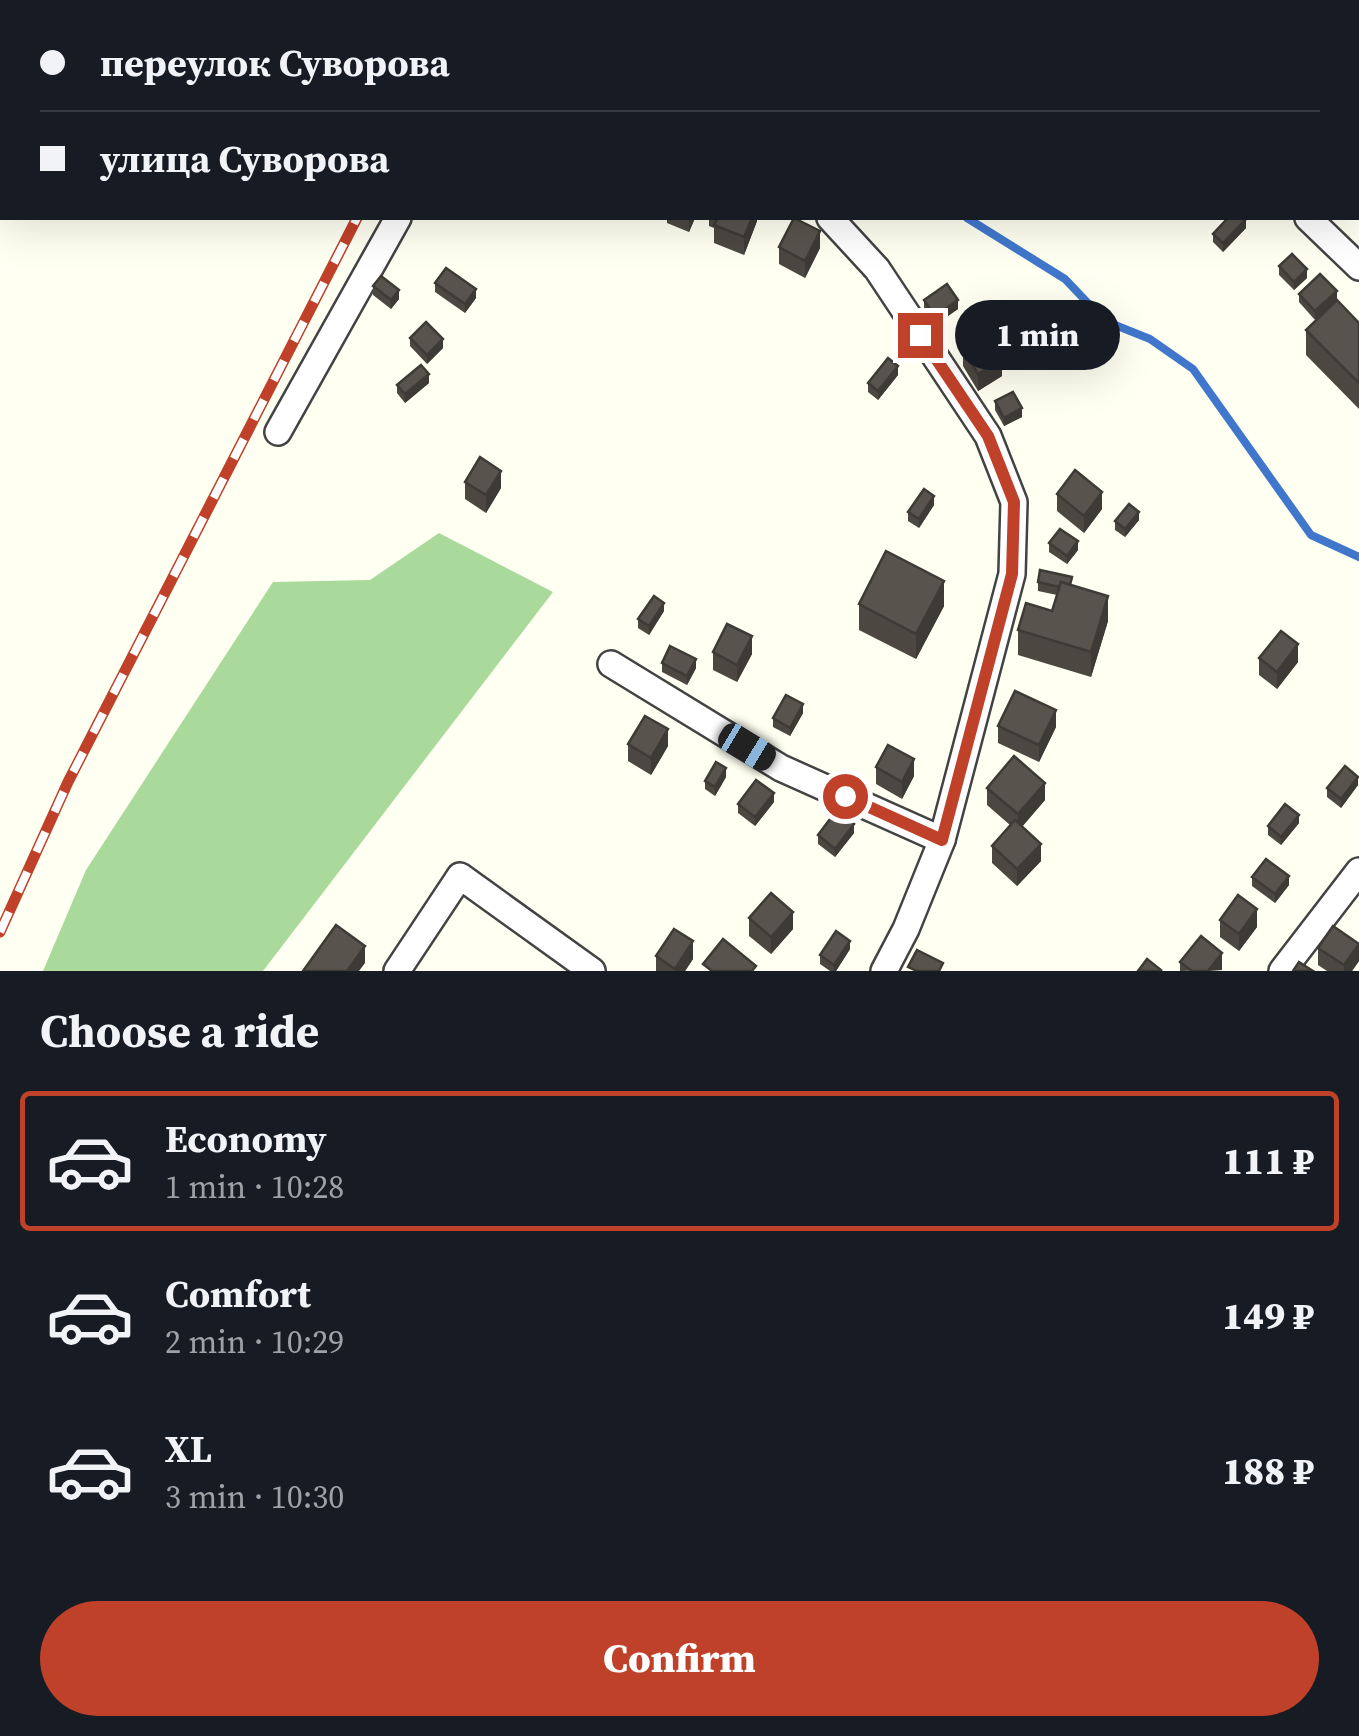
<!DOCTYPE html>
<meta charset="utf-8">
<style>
:root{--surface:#171b24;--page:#20242c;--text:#f1f3f6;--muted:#9ea1a6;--line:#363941;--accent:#bf4129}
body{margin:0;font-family:"Source Serif 4",serif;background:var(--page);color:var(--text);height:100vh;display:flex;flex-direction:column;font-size:38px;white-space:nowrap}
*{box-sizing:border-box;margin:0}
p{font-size:32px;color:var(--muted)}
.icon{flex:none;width:55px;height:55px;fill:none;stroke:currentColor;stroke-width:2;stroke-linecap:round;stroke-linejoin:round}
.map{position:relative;height:971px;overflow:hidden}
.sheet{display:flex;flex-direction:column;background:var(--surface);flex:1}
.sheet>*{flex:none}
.top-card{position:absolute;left:0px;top:0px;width:1360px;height:220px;box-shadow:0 10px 40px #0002;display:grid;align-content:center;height:220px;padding:0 40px;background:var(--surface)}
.end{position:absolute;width:45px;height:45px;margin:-22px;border:12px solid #bf4129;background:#fff;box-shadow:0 0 0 5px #fff}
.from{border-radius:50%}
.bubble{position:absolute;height:70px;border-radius:35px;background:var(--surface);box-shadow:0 10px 40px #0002;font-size:32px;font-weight:800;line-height:70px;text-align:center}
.car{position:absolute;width:30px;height:60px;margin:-30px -15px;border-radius:12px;box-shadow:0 0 8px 2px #0007;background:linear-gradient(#222 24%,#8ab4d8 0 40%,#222 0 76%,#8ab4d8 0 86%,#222 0)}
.top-card b{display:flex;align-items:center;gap:35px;height:95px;font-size:38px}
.top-card b+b{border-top:2px solid var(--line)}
.top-card i{width:25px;height:25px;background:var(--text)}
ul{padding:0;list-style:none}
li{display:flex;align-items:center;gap:30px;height:140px;margin:0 20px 15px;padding:0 20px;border:5px solid transparent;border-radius:10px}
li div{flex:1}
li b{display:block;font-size:38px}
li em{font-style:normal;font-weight:800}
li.selected{border-color:var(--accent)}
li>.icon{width:90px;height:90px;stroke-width:1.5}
h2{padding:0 40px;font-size:45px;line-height:120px}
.action{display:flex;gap:20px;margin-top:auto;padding:20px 40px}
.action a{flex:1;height:115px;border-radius:60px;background:var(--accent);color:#fff;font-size:40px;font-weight:800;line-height:115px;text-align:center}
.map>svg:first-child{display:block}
.forest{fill:#aada9b}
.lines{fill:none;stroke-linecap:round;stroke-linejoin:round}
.stream{stroke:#4077cc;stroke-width:8}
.minor-casing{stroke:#434343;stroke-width:30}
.trunk-casing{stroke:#212121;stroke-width:45}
.minor{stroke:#fff;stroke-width:25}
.trunk{stroke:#f4d864;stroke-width:40}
.rail-casing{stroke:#bf4129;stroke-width:11}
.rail{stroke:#fff;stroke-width:8;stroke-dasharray:22;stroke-linecap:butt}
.wall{fill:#4c4741}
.shaded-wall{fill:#3e3a35}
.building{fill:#58534c;stroke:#3e3a35;stroke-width:2.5}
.route{stroke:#bf4129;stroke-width:12}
</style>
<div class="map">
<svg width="1359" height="971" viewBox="0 0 1359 971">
<rect width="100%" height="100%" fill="#fffff2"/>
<polygon class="forest" points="439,533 553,592 263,971 43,971 86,870 273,582 370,580"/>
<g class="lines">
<g class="stream">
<polyline points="534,0 536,2"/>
<polyline points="967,218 1065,279 1105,321 1150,339 1193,369 1311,535 1359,557"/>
</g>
<defs>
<g id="minor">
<polyline points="1082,0 1085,2"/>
<polyline points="760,2 760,0"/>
<polyline points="1142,2 1144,0"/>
<polyline points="830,218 877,269 988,436 1014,502 1012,574 942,840 906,929 884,971"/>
<polyline points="1308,218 1359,267"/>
<polyline points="278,432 398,218"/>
<polyline points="611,664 781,768 942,840"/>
<polyline points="397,971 460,876 592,971"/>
<polyline points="1282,971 1359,871"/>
</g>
<g id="trunk">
<polyline points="211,2 213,0"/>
<polyline points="0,195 2,192"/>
</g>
</defs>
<use href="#minor" class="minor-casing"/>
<use href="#trunk" class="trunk-casing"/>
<use href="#minor" class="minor"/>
<use href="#trunk" class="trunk"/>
<defs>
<g id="rail">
<polyline points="472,2 473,0"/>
<polyline points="0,932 68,782 357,218"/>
</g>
</defs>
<use href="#rail" class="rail-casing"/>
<use href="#rail" class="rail"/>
</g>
<g class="wall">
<polygon points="686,0 731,0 730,2 686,2"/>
<polygon points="667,218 695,218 689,232 667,223"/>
<polygon points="709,218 757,218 757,221 744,255 714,243 714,228 709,226"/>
<polygon points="1246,228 1223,252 1213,242 1213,234"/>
<polygon points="779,247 820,248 805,278 779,264"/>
<polygon points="1279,266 1307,278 1294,290 1279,275"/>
<polygon points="1320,274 1315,320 1299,302 1299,294"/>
<polygon points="435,283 476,298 465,313 435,292"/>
<polygon points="373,286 399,299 391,309 373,295"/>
<polygon points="924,300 958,309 935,325 924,309"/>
<polygon points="1359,323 1359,409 1306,355 1306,330"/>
<polygon points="410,338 443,348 427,364 410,346"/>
<polygon points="963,349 1002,376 978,391 963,366"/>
<polygon points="898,375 878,400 868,392 868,383"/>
<polygon points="429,383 405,403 397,393 397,385"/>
<polygon points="995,401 1022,417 1004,426 995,410"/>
<polygon points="465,482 501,488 486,513 465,499"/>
<polygon points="1057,494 1102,509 1084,533 1057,511"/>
<polygon points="934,505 919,528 908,521 908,512"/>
<polygon points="1139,520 1125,537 1115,530 1115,521"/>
<polygon points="1049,543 1078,550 1067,564 1049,552"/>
<polygon points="1038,582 1072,585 1108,621 1091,677 1018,655 1018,630 1052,611 1057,595 1038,591"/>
<polygon points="859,604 944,606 916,659 859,630"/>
<polygon points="664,611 649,635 638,628 638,619"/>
<polygon points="713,652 752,654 737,682 713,670"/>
<polygon points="1259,658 1298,662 1277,689 1259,675"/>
<polygon points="662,663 696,668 687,685 662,672"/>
<polygon points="803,713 790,736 773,727 773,718"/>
<polygon points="998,726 1056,727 1039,762 998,743"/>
<polygon points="628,744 668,746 651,775 628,761"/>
<polygon points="876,767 914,776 902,799 876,784"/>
<polygon points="726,777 715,796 705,789 705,781"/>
<polygon points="1358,785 1341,808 1327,797 1327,788"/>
<polygon points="987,788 1045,800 1022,827 1041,861 1017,886 992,863 992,846 1010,825 987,805"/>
<polygon points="774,802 755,826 738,813 738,804"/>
<polygon points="1299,823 1281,845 1268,835 1268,826"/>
<polygon points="854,833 835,857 818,844 818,835"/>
<polygon points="1252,877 1289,885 1275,903 1252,886"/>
<polygon points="749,918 793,929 771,954 749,936"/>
<polygon points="1220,920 1257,927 1239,951 1220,937"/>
<polygon points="1318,948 1359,961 1352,971 1327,971 1318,965"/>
<polygon points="850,949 836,971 830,971 820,964 820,955"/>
<polygon points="656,956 693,959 685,971 656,971"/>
<polygon points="1180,962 1222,970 1180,971"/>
</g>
<g class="shaded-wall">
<polygon points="689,218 695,218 689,232"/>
<polygon points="752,218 757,218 757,221 744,255 744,237"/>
<polygon points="1246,219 1246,228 1223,252 1223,243"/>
<polygon points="820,231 820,248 805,278 805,261"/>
<polygon points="1307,269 1307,278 1294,290 1294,282"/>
<polygon points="476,289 476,298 465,313 465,304"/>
<polygon points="399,290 399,299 391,309 391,300"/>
<polygon points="1337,291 1337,300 1315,320 1315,311"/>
<polygon points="958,300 958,309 935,325 935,316"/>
<polygon points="443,339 443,348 427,364 427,355"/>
<polygon points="1002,359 1002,376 978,391 978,374"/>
<polygon points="898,366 898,375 878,400 878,391"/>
<polygon points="429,374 429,383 405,403 405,394"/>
<polygon points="1022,408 1022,417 1004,426 1004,418"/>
<polygon points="501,471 501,488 486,513 486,495"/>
<polygon points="1102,492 1102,509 1084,533 1084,516"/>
<polygon points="934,496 934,505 919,528 919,519"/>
<polygon points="1139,512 1139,520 1125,537 1125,529"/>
<polygon points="1078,541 1078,550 1067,564 1067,556"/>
<polygon points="944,581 944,606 916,659 916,634"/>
<polygon points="1108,596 1108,621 1091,677 1091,652"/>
<polygon points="664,603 664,611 649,635 649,626"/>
<polygon points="752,636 752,654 737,682 737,665"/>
<polygon points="1298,644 1298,662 1277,689 1277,672"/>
<polygon points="696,659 696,668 687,685 687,676"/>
<polygon points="803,704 803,713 790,736 790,728"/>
<polygon points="1056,710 1056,727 1039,762 1039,745"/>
<polygon points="668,729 668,746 651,775 651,758"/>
<polygon points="914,759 914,776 902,799 902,782"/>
<polygon points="726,768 726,777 715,796 715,787"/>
<polygon points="1358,777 1358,785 1341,808 1341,799"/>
<polygon points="1045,783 1045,800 1018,831 1018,814"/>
<polygon points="774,793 774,802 755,826 755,817"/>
<polygon points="1299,815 1299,823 1281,845 1281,837"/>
<polygon points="854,824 854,833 835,857 835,849"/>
<polygon points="1041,844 1041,861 1017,886 1017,869"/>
<polygon points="1289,876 1289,885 1275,903 1275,894"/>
<polygon points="1257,909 1257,927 1239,951 1239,934"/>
<polygon points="793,912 793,929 771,954 771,937"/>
<polygon points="693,941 693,959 685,971 675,971"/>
<polygon points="850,941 850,949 836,971 834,971 834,965"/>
<polygon points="1359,944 1359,961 1352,971 1344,971 1344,965"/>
<polygon points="365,946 365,963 359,971 347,971"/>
<polygon points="1222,953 1222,970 1208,971"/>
</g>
<g class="building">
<polygon points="921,0 943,0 940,2 924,2"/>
<polygon points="991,0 1025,0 1023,2 988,2"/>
<polygon points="718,218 752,218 744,237 714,225"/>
<polygon points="794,218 820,231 805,261 779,247"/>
<polygon points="1228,218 1244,218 1246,219 1223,243 1213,234"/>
<polygon points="1292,254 1307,269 1294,282 1279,266"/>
<polygon points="446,268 476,289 465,304 435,283"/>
<polygon points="1320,274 1337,291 1315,311 1299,294"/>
<polygon points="381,276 399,290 391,300 373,286"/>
<polygon points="947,284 958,300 935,316 924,300"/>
<polygon points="1337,300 1359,323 1359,383 1306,330"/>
<polygon points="426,322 443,339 427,355 410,338"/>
<polygon points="986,334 1002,359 978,374 963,349"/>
<polygon points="888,358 898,366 878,391 868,383"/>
<polygon points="421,365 429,374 405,394 397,385"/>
<polygon points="1013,392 1022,408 1004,418 995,401"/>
<polygon points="480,457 501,471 486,495 465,482"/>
<polygon points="1075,470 1102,492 1084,516 1057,494"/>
<polygon points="924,489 934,496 919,519 908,512"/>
<polygon points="1129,504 1139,512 1125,529 1115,521"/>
<polygon points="1060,529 1078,541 1067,556 1049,543"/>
<polygon points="886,551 944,581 916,634 859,604"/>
<polygon points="1040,570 1072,577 1070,585 1061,582 1059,587 1038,582"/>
<polygon points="1061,582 1108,596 1091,652 1018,630 1026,603 1052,611"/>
<polygon points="654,596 664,603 649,626 638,619"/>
<polygon points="727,624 752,636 737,665 713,652"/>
<polygon points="1281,631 1298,644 1277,672 1259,658"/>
<polygon points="670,646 696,659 687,676 662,663"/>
<polygon points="1015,691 1056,710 1039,745 998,726"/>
<polygon points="786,695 803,704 790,728 773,718"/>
<polygon points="645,716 668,729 651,758 628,744"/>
<polygon points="888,745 914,759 902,782 876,767"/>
<polygon points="1014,756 1045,783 1018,814 987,788"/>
<polygon points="716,762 726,768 715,787 705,781"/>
<polygon points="1345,766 1358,777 1341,799 1327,788"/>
<polygon points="756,780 774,793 755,817 738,804"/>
<polygon points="1285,804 1299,815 1281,837 1268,826"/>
<polygon points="836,811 854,824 835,849 818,835"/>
<polygon points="1015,820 1041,844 1017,869 992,846"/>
<polygon points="1266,859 1289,876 1275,894 1252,877"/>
<polygon points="771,893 793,912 771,937 749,918"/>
<polygon points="1238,895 1257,909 1239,934 1220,920"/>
<polygon points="336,925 365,946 347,971 303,971"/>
<polygon points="1333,926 1359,944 1344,965 1318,948"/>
<polygon points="674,929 693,941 675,969 656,956"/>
<polygon points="836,931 850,941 834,965 820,955"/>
<polygon points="1201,936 1222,953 1208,971 1192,971 1180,962"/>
<polygon points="723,939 756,966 752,971 712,971 703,964"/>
<polygon points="917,950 943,963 939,971 917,971 908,967"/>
<polygon points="1147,959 1161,970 1160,971 1138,971"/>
<polygon points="1299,962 1313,971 1293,971"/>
</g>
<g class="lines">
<polyline class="route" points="845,796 942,840 1012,574 1014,502 988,436 920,335"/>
</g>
</svg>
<i class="end from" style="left:845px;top:796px"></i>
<i class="end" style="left:920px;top:335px"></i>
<div class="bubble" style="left:955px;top:300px;width:165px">1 min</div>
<i class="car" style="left:747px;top:747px;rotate:121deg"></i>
<div class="top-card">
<b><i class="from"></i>переулок Суворова</b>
<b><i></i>улица Суворова</b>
</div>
</div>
<section class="sheet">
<h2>Choose a ride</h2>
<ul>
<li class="selected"><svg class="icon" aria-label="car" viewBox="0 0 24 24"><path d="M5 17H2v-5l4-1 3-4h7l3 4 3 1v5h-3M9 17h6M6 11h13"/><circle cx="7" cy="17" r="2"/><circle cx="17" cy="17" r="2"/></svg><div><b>Economy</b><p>1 min · 10:28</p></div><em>111 ₽</em></li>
<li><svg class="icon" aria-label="car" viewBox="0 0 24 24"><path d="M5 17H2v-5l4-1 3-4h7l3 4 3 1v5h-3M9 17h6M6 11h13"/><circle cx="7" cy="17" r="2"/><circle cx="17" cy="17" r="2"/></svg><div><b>Comfort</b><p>2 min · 10:29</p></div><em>149 ₽</em></li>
<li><svg class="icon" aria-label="car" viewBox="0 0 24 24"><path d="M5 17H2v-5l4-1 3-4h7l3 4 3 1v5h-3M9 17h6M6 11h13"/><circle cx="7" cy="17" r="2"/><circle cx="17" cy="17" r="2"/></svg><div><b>XL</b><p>3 min · 10:30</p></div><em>188 ₽</em></li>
</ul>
<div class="action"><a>Confirm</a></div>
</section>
